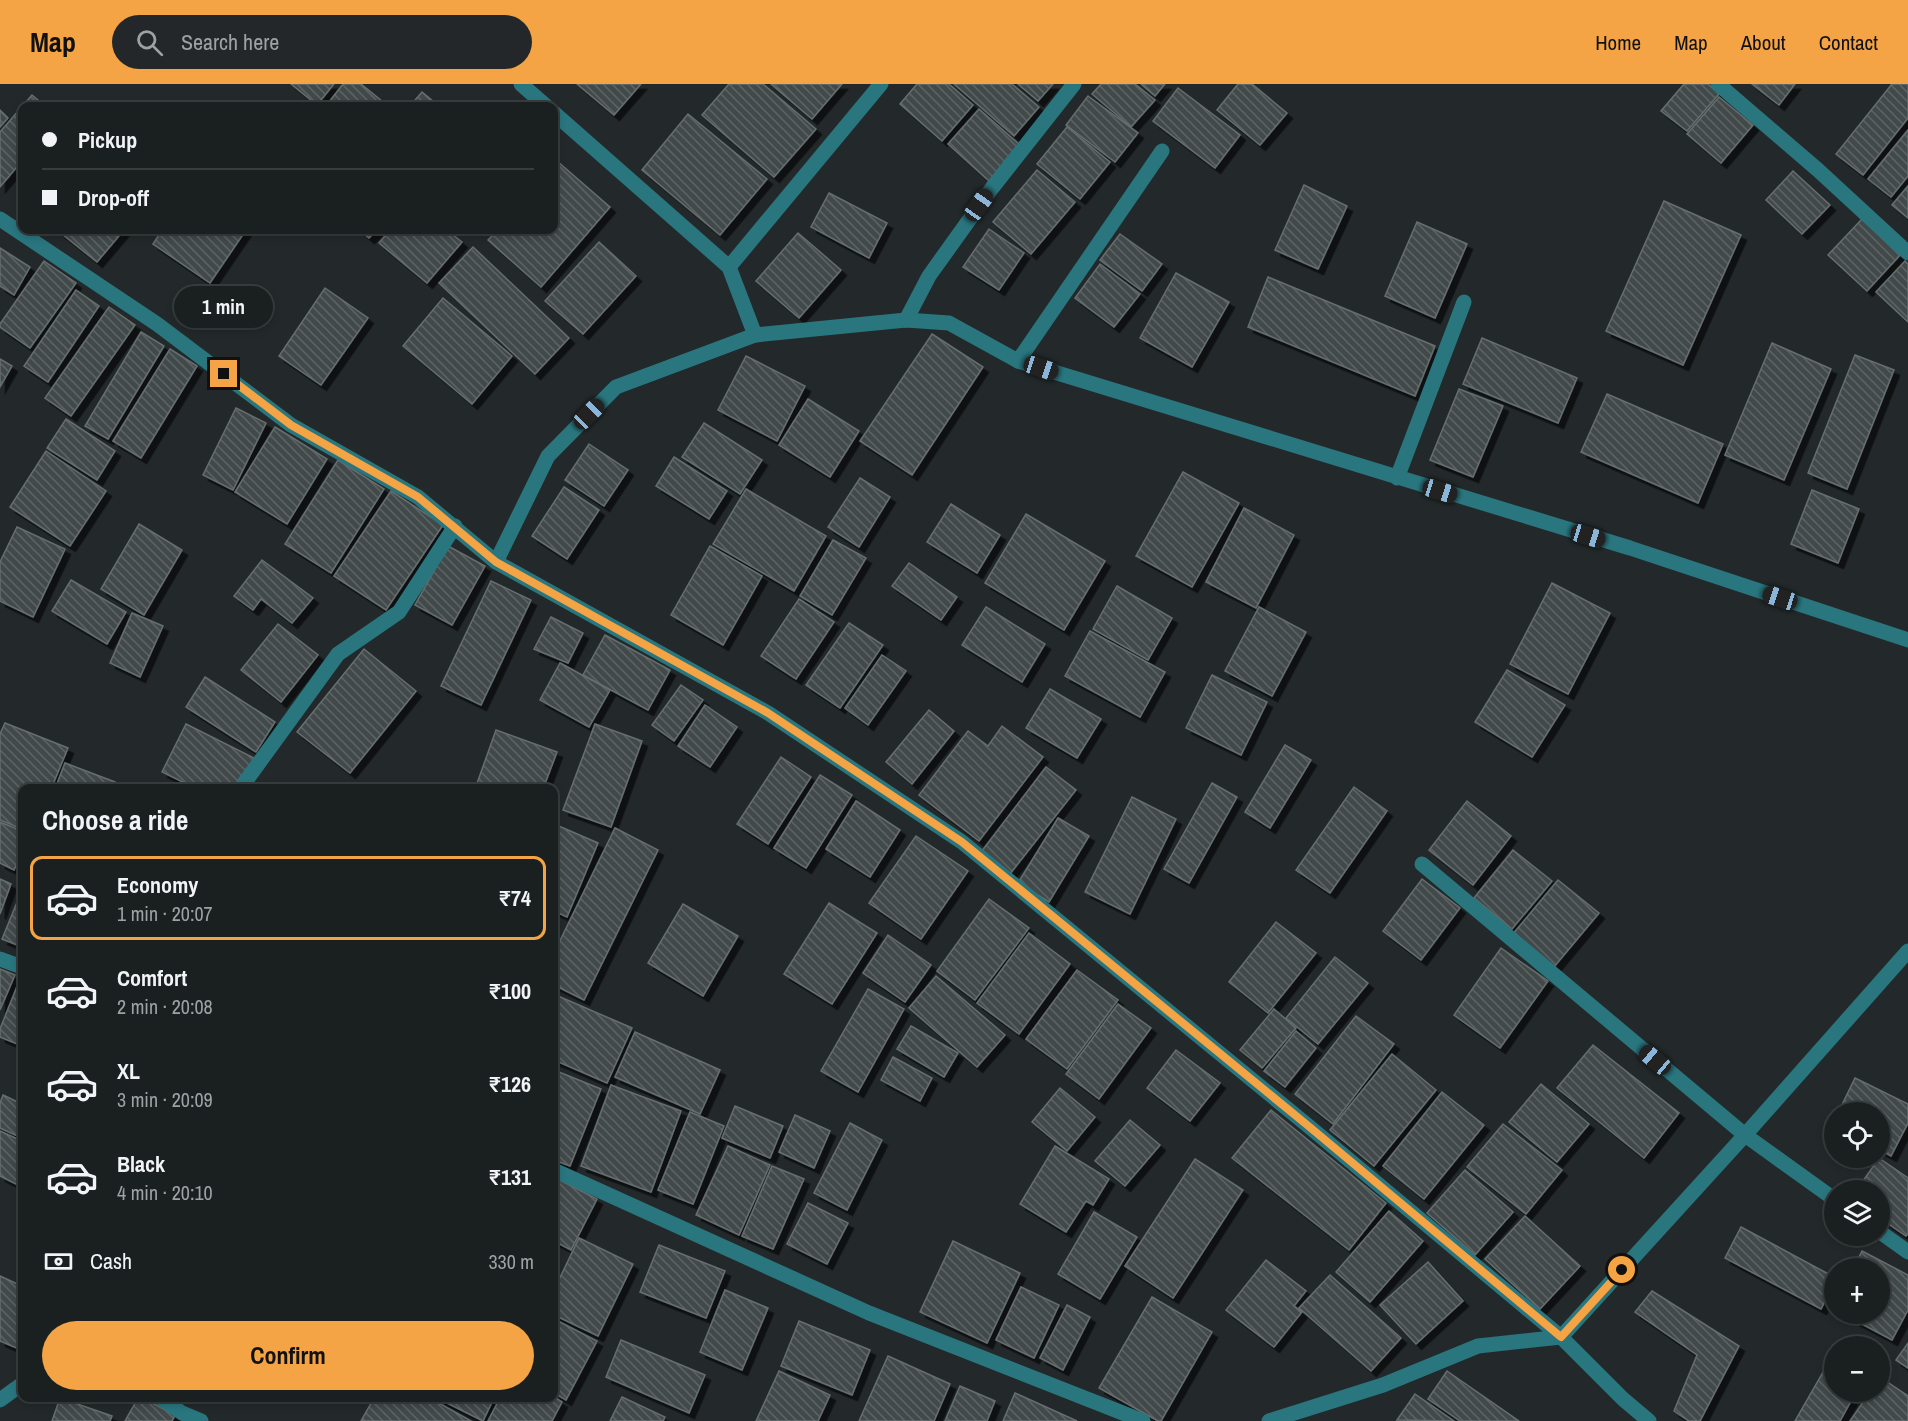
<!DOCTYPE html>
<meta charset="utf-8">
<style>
:root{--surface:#1a1f20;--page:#232729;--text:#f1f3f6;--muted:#9fa2a5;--line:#383d3e;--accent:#f4a444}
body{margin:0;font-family:"Archivo Narrow",sans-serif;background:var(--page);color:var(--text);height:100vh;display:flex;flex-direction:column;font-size:22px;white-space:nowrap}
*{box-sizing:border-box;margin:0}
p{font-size:20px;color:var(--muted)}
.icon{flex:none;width:33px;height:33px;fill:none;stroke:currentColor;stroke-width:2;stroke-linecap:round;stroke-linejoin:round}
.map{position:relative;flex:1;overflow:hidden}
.panel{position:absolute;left:18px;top:700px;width:540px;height:618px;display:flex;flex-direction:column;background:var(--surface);border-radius:12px;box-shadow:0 3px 9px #0003,0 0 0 2px var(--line)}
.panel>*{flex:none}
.guide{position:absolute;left:18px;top:18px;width:540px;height:132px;border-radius:12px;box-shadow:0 3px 9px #0003,0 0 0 2px var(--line);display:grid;align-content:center;height:132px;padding:0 24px;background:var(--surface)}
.buttons{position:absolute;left:1824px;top:1018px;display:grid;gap:12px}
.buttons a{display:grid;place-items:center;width:66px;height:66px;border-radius:50%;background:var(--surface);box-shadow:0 3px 9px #0003,0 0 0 2px var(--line);font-size:30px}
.end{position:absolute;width:27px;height:27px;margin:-14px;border:8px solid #f4a444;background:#111;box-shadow:0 0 0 3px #111}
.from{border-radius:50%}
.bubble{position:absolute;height:42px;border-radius:21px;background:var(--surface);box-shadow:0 3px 9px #0003,0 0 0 2px var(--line);font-size:20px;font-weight:700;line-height:42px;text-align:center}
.car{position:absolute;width:18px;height:36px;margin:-18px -9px;border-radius:8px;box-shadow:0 0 4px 2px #0007;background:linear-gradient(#222 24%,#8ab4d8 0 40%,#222 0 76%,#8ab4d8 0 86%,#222 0)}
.guide b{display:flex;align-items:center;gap:21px;height:57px;font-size:22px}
.guide b+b{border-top:2px solid var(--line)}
.guide i{width:15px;height:15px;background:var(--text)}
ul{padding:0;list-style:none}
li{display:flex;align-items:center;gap:18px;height:84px;margin:0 12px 9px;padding:0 12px;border:3px solid transparent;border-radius:12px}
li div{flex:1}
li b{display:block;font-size:22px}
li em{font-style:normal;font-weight:700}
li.active{border-color:var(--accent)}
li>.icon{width:54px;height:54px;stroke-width:1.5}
h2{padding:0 24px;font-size:27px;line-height:72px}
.pay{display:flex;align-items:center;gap:15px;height:66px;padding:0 24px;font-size:22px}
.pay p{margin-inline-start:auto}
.action{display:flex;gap:12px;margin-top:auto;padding:12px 24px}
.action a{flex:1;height:69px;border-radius:36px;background:var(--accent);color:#111;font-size:24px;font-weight:700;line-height:69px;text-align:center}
header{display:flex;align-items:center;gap:36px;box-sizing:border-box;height:84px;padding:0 30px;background:var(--accent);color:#111}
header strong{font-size:28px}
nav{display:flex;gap:33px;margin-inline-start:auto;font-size:21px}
.search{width:420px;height:54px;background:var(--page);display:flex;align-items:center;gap:15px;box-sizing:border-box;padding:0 21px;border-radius:33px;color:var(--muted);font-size:22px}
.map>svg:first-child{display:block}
.building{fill:url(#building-back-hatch);stroke:#666e6f;stroke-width:1.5;filter:url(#shadow)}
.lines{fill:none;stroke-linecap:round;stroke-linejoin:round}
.minor{stroke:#29767f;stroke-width:15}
.route{stroke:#f4a444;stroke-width:8}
</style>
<header>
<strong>Map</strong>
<div class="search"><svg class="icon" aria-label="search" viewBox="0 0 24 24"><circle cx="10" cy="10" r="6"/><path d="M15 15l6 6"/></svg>Search here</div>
<nav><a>Home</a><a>Map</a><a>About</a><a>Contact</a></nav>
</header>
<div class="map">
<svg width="1908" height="1337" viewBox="0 0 1908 1337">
<defs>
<pattern id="building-back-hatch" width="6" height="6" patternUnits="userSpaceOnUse" patternTransform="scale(1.5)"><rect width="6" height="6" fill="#434a4b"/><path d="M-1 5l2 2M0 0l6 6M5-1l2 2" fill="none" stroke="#5d6464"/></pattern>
<filter id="shadow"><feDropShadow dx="5.5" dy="5.5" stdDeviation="0" flood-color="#0009"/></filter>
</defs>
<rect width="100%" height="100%" fill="#23292a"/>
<g class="building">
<polygon points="291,0 334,0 317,21"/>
<polygon points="343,0 361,0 388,22 326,22"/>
<polygon points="577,0 641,0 614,31"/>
<polygon points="729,0 763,0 816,45 774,93 702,31"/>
<polygon points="771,0 842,0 812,35"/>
<polygon points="917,0 949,0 973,21 942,57 900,20"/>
<polygon points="954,0 1012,0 1039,23 1014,52"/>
<polygon points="1018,0 1053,0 1038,17"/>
<polygon points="1101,0 1135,0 1155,16 1131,43 1092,10"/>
<polygon points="1141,0 1165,0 1155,12"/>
<polygon points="1238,0 1252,0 1287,29 1260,61 1217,26"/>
<polygon points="1684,0 1708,0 1719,10 1687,47 1661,27"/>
<polygon points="1752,0 1795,0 1779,21"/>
<polygon points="1892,0 1908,0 1908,34 1863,91 1836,70"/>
<polygon points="1178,4 1240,51 1215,84 1153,37"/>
<polygon points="422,8 439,22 410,22"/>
<polygon points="32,11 45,22 22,22 22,77 0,103 0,48"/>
<polygon points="1088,12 1138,49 1115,78 1066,41"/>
<polygon points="1719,13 1753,41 1721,79 1687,50"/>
<polygon points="979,25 1020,61 989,97 948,60"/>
<polygon points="0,26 8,34 0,43"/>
<polygon points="688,30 767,95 720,151 642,86"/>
<polygon points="1067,43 1110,78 1080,115 1037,80"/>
<polygon points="1908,46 1908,92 1891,113 1868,95"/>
<polygon points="557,77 610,123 541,203 488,156 498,146 554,146 554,81"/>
<polygon points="1037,86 1075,118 1031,170 993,138"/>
<polygon points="1793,87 1830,121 1802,150 1766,116"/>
<polygon points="1304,101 1347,122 1318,185 1275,166"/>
<polygon points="1908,102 1908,134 1892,121"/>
<polygon points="829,109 887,139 869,174 811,143"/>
<polygon points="1664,117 1741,151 1683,281 1606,247"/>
<polygon points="1862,135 1901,170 1867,207 1828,171"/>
<polygon points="1417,138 1467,160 1435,234 1385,212"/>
<polygon points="989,145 1024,169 999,206 963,183"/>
<polygon points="57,146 124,146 97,178"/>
<polygon points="162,146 246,146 210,199 153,160"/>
<polygon points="359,146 377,146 369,154"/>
<polygon points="390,146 447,146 462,158 427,199 379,159"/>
<polygon points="798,149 841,186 799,234 756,197"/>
<polygon points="1120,150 1162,180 1142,207 1100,176"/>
<polygon points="599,158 636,192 583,250 545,217"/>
<polygon points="473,163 569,254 535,290 439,199"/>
<polygon points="0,164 30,183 14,211 0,202"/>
<polygon points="44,177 76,199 30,264 0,243 0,240"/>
<polygon points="1905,177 1908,180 1908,238 1876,208"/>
<polygon points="1100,180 1140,210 1114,243 1075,214"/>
<polygon points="1176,189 1229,218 1192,283 1140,254"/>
<polygon points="1268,193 1435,262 1415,312 1248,243"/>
<polygon points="325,204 368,234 321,301 279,272"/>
<polygon points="76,206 99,222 48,298 24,282"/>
<polygon points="443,214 512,272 472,320 403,262"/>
<polygon points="109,223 135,241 71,332 45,314"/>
<polygon points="141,248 164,262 108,355 85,342"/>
<polygon points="932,250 983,283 912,391 860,357"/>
<polygon points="1482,254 1577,294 1558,339 1463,300"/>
<polygon points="1772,259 1831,285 1784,396 1725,371"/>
<polygon points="170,265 197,282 141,374 113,357"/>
<polygon points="1855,271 1894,286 1847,405 1808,389"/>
<polygon points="746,272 805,302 777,357 718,326"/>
<polygon points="0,275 12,282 0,303"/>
<polygon points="1459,305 1503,322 1473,393 1430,376"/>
<polygon points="1607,310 1723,360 1698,419 1581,368"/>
<polygon points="808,315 859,347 830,393 779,361"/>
<polygon points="236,324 266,339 233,406 203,391"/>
<polygon points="66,335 115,367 97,396 47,364"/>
<polygon points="704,339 762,376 740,410 682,373"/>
<polygon points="275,343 327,375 287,440 235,408"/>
<polygon points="589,360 628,386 604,422 565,396"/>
<polygon points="46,367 106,407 70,462 10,423"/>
<polygon points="674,373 727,407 709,435 656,402"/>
<polygon points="338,376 384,405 331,489 285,460"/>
<polygon points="1183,388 1239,419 1192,503 1136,472"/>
<polygon points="860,394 890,413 859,463 828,443"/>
<polygon points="564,403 599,426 567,475 532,452"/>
<polygon points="746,405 826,452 794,507 713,460"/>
<polygon points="1812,406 1859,425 1838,479 1791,460"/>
<polygon points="391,407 443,441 386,526 334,492"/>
<polygon points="951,420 1000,451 977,489 927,458"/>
<polygon points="1244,424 1294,451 1256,524 1206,498"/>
<polygon points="1026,430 1105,477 1064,546 985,499"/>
<polygon points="139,440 182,466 144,531 101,505"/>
<polygon points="17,443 65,465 33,533 0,517 0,478"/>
<polygon points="833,456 866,474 832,531 800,512"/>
<polygon points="448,462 485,482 452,541 415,521"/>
<polygon points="710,462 762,492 723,561 671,531"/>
<polygon points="262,476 313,514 292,539 261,515 253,526 234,512"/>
<polygon points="909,479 957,513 941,536 892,502"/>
<polygon points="71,496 126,528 107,560 52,527"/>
<polygon points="491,497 531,516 481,621 441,602"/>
<polygon points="1552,499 1610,529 1568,610 1510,580"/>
<polygon points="1117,502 1172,534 1148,576 1093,545"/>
<polygon points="799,515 834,538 796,595 761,572"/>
<polygon points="986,523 1045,560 1022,598 962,561"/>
<polygon points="1259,523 1306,548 1272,612 1225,587"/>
<polygon points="132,529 163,542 140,593 110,579"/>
<polygon points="551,533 583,549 568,579 534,565"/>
<polygon points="849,539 883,561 840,624 806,601"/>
<polygon points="278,540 318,571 281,618 241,586"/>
<polygon points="1090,547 1165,588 1140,633 1065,592"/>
<polygon points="605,551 670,586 648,626 583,591"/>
<polygon points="364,565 416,607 350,689 297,648"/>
<polygon points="882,571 906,587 868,641 845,624"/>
<polygon points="560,579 610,606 589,643 540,616"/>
<polygon points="1507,586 1565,621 1532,673 1475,638"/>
<polygon points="1212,591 1267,618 1241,671 1186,644"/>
<polygon points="205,593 275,638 256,668 186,623"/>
<polygon points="681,601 703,616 674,657 652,641"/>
<polygon points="1050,605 1101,635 1077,674 1026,644"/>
<polygon points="705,621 737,643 710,683 678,662"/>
<polygon points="929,626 954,647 912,700 886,678"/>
<polygon points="5,639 68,664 51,705 22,705 22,745 0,736 0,650"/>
<polygon points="186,640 254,674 238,705 197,705 162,688"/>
<polygon points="595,640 642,657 611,743 563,726"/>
<polygon points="1002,642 1043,673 979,757 919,711 968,647 988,662"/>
<polygon points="496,646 557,668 543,705 475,705"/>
<polygon points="1285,661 1311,676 1270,744 1245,728"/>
<polygon points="781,673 811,693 768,760 737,740"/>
<polygon points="65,679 115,698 112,705 55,705"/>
<polygon points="1046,683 1076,706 1010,790 981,768"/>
<polygon points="820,691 852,711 806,784 774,764"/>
<polygon points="1212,699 1237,713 1189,799 1164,785"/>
<polygon points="1354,703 1387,727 1330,809 1296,786"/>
<polygon points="1132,713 1176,735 1130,830 1085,808"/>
<polygon points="856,717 900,746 870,793 826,765"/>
<polygon points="1467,717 1511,752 1473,801 1429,766"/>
<polygon points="1058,734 1089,752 1049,818 1018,799"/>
<polygon points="0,738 22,747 22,769 14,786 0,779"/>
<polygon points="554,740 598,759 567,833 554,827"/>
<polygon points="615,744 658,766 584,916 554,901 554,869"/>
<polygon points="916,752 968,787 921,855 869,819"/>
<polygon points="1513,766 1552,797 1512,845 1474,814"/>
<polygon points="0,795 11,800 0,830"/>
<polygon points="1422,795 1460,824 1421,876 1383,847"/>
<polygon points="1558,796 1599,829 1554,883 1513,850"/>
<polygon points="22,806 22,863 2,855"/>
<polygon points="989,815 1029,844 975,916 937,887"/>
<polygon points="829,819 877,849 832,920 784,890"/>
<polygon points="683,820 738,852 703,912 648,879"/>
<polygon points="1276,838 1316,869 1268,929 1229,898"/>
<polygon points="1029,849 1070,880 1019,950 977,919"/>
<polygon points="888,851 931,881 905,918 863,889"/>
<polygon points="1501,864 1548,897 1500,964 1454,931"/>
<polygon points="1335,873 1368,899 1318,960 1286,934"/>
<polygon points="0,885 15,891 0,926"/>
<polygon points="1077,886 1118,916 1067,985 1026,955"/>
<polygon points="22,890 22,962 0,953 0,945"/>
<polygon points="936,892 1005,951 977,983 909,924"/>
<polygon points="868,905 904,925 858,1008 821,987"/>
<polygon points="558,912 632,944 607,999 554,976 554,922"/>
<polygon points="1118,920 1151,944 1099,1015 1066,990"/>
<polygon points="1274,925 1296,944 1262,984 1240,966"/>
<polygon points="1356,932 1394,960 1333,1040 1295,1010"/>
<polygon points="911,942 958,969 944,993 897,965"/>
<polygon points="1296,947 1316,964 1285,1003 1264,987"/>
<polygon points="635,948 720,986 700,1030 615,993"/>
<polygon points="1593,961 1679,1029 1644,1074 1557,1004"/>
<polygon points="1176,966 1220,999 1190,1037 1147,1004"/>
<polygon points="1392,970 1436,1006 1374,1082 1330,1046"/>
<polygon points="893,973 932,994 920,1017 881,996"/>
<polygon points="554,986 601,1005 570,1082 554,1076"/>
<polygon points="1855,994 1908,1020 1908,1039 1891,1072 1880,1066 1880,1029 1838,1029"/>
<polygon points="1541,1000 1589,1040 1557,1078 1509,1038"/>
<polygon points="611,1001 681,1027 651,1108 581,1082"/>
<polygon points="1060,1004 1095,1033 1067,1067 1032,1038"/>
<polygon points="1442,1008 1484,1041 1424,1115 1383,1082"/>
<polygon points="3,1011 22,1020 22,1054 0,1044 0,1019"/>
<polygon points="735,1022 783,1042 770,1074 722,1054"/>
<polygon points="1271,1026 1386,1119 1349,1166 1232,1074"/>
<polygon points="690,1028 724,1042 693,1120 658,1106"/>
<polygon points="795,1031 830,1047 814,1084 779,1068"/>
<polygon points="1130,1036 1160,1061 1125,1102 1095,1077"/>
<polygon points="850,1039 882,1056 847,1126 814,1109"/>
<polygon points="1503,1040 1562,1086 1526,1130 1467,1083"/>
<polygon points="0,1047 22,1057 22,1103 0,1092"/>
<polygon points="728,1062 770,1081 739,1151 696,1131"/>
<polygon points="1055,1062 1109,1095 1093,1121 1086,1117 1066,1148 1020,1120"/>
<polygon points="1879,1074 1908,1094 1908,1150 1906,1152 1880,1134 1880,1107 1856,1107"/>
<polygon points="1195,1075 1243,1106 1173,1214 1125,1182"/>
<polygon points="772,1082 804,1095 773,1165 742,1152"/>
<polygon points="1465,1086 1513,1128 1475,1171 1427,1129"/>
<polygon points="554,1093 597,1115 571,1166 554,1157"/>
<polygon points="808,1119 848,1139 827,1180 787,1160"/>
<polygon points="1389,1127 1423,1157 1370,1218 1336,1188"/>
<polygon points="1094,1128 1137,1153 1100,1215 1058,1190"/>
<polygon points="1525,1132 1580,1182 1540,1225 1485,1175"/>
<polygon points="1741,1143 1834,1193 1834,1199 1821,1225 1725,1174"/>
<polygon points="579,1154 633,1180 598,1252 554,1231 554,1206"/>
<polygon points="953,1157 1020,1189 987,1259 920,1228"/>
<polygon points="659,1161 725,1187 706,1234 640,1208"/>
<polygon points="1862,1167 1908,1191 1908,1226 1892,1256 1843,1230 1880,1230 1880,1185 1853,1185"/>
<polygon points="1266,1176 1306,1207 1294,1222 1302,1228 1274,1263 1226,1226"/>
<polygon points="1428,1178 1463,1217 1416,1260 1380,1221"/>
<polygon points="1330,1191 1401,1254 1371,1287 1299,1224"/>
<polygon points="0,1192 22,1202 22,1257 19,1265 0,1257"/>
<polygon points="1021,1203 1059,1221 1034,1274 996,1256"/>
<polygon points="725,1206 768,1224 742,1286 700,1268"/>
<polygon points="1652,1207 1739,1262 1700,1337 1689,1337 1674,1327 1697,1271 1635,1228"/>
<polygon points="1152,1213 1212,1248 1161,1337 1158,1337 1099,1304"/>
<polygon points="1067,1221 1090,1233 1063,1286 1040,1274"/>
<polygon points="554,1235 597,1257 566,1316 554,1309"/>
<polygon points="799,1237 870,1266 852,1311 781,1282"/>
<polygon points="621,1256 705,1291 689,1329 606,1293"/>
<polygon points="1908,1259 1908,1284 1896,1276"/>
<polygon points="888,1272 950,1300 934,1337 859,1337"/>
<polygon points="1826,1283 1834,1288 1834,1308 1856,1308 1840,1337 1795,1337"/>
<polygon points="779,1287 830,1311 818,1337 756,1337"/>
<polygon points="1447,1287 1519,1337 1460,1337 1428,1315"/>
<polygon points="1880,1293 1908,1312 1908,1337 1850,1337 1870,1308 1880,1308"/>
<polygon points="960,1302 995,1317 987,1337 945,1337"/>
<polygon points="1015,1309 1077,1337 1003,1337"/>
<polygon points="1415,1310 1454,1337 1397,1336"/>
<polygon points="554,1313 562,1318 552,1337 488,1337 500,1314"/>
<polygon points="622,1313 665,1333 663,1337 610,1337"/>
<polygon points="60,1314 112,1332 110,1337 52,1337"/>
<polygon points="138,1314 143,1314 175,1331 172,1337 125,1337"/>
<polygon points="374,1314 430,1314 471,1337 361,1337"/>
<polygon points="437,1314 494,1314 483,1337"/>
</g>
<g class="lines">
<g class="minor">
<polyline points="521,0 546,22"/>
<polyline points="1718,0 1818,86 1908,169"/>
<polyline points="554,29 729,183 755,251"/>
<polyline points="0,135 157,240 291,341 418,413 496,478 768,629 962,758 1306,1040 1561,1253 1623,1315 1649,1337"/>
<polyline points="729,183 881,0"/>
<polyline points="906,236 929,192 992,104 1074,0"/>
<polyline points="1018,277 1162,67"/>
<polyline points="1397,394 1464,218"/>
<polyline points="496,478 548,372 616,303 755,251 906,236 949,239 1018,277 1630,464 1908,556"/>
<polyline points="240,705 338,570 399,528 455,442"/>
<polyline points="1422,780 1745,1051 1834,1115"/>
<polyline points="0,875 22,883"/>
<polyline points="554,1086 869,1229 1143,1337"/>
<polyline points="1880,1148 1908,1168"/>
<polyline points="161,1314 182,1329 201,1337"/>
<polyline points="0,1316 22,1300"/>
<polyline points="1269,1337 1383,1301 1478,1262 1561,1253 1745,1051 1908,867"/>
</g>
</g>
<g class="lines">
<polyline class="route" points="224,290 291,341 418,413 496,478 768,629 962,758 1306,1040 1561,1253 1622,1186"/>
</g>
</svg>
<div class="buttons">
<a><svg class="icon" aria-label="locate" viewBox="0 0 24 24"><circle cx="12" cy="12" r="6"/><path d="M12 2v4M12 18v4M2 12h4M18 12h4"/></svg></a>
<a><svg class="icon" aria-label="layers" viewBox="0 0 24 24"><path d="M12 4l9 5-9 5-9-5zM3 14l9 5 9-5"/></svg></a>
<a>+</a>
<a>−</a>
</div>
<i class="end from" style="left:1622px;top:1186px"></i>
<i class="end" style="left:224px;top:290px"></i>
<div class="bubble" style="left:174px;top:202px;width:99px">1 min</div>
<i class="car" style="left:979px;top:121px;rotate:35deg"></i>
<i class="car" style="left:1041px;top:284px;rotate:108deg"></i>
<i class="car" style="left:589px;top:330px;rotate:45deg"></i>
<i class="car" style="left:1440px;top:407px;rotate:107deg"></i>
<i class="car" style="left:1588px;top:452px;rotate:107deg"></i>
<i class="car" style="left:1780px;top:514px;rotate:288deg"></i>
<i class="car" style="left:1655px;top:976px;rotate:310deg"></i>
<div class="guide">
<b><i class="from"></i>Pickup</b>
<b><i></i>Drop-off</b>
</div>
<section class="panel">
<h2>Choose a ride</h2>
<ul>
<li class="active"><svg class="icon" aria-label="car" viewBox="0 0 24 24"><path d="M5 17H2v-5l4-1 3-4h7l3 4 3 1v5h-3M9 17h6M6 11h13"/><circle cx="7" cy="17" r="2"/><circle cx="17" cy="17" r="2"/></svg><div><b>Economy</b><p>1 min · 20:07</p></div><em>₹74</em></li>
<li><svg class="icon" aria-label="car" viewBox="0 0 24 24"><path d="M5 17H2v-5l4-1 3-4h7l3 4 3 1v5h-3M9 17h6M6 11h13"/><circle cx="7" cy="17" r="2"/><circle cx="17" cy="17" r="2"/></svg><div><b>Comfort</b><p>2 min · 20:08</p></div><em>₹100</em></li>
<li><svg class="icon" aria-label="car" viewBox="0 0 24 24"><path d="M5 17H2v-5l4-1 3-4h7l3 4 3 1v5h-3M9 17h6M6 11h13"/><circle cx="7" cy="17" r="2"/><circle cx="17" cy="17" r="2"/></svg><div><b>XL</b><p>3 min · 20:09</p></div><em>₹126</em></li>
<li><svg class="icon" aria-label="car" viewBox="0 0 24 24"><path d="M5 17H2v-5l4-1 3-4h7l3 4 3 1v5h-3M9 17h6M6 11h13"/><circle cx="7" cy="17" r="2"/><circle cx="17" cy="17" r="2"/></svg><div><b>Black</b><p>4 min · 20:10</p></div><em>₹131</em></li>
</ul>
<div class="pay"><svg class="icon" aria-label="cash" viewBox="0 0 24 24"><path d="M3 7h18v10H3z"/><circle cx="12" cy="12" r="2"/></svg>Cash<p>330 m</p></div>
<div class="action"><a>Confirm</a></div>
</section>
</div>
